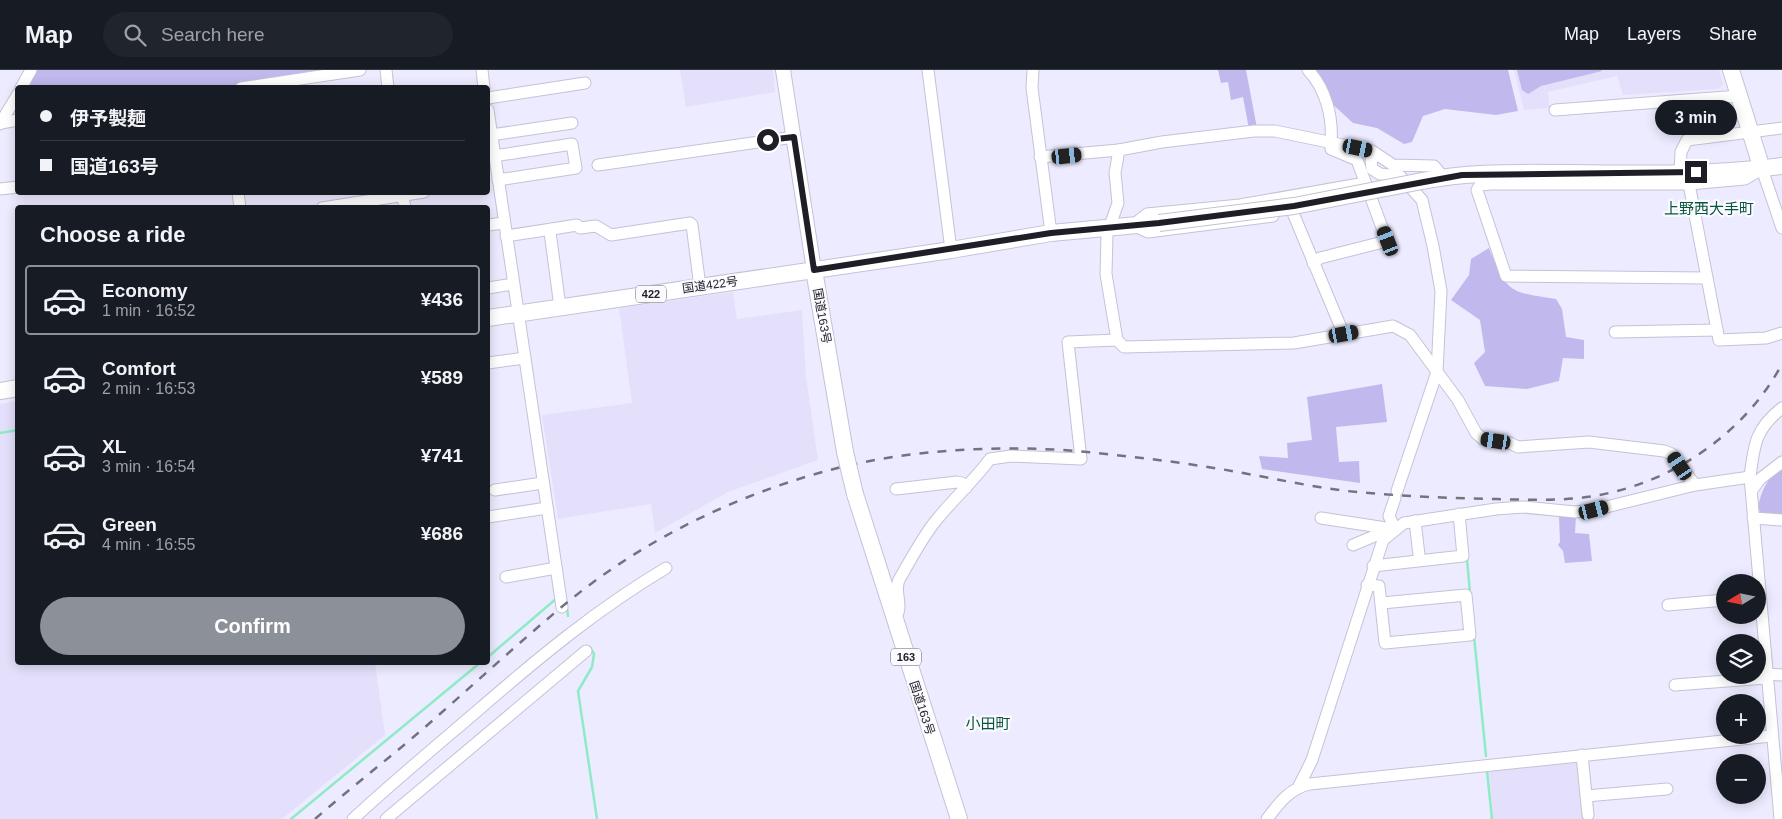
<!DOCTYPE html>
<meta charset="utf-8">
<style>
:root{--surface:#171b24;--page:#20242c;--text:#f1f3f6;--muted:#9ea1a6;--line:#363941;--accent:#8c9099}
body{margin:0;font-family:Arial,"Noto Sans JP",sans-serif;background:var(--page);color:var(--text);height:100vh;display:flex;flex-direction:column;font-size:19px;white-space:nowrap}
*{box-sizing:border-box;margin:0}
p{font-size:16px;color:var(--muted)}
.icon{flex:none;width:28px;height:28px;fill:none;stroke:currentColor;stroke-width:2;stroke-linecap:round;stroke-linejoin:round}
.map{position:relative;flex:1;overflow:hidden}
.panel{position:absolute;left:15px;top:135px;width:475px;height:460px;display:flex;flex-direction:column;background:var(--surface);border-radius:5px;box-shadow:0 2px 12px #0003}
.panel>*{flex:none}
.hud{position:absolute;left:15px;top:15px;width:475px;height:110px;border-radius:5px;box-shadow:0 2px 12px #0003;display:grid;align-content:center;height:110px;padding:0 25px;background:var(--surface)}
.needle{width:32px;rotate:260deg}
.fabs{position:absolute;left:1716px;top:504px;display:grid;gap:10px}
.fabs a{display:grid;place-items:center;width:50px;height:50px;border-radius:50%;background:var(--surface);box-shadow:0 2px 12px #0003;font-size:25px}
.end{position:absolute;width:22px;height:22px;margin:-11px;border:6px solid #1f1e26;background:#fff;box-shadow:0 0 0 2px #fff}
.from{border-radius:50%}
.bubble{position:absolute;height:35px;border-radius:18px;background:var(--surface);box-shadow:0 2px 12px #0003;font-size:16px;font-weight:700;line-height:35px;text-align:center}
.car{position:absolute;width:15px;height:30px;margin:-15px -8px;border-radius:6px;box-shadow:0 0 4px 1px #0007;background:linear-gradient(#222 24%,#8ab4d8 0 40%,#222 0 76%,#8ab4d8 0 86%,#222 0)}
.hud b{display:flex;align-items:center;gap:18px;height:48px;font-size:19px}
.hud b+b{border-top:1px solid var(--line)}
.hud i{width:12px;height:12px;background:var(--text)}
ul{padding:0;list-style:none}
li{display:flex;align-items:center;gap:15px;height:70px;margin:0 10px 8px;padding:0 15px;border:2px solid transparent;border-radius:5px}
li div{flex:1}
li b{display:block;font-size:19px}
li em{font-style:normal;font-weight:700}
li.current{border-color:var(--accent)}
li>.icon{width:45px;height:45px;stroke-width:1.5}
h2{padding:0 25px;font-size:22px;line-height:60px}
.primary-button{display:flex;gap:10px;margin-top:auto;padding:10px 25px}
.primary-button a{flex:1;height:58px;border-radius:30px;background:var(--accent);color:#fff;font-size:20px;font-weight:700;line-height:58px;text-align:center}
header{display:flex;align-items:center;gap:30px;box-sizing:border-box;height:70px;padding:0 25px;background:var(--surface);border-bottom:1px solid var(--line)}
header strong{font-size:24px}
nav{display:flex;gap:28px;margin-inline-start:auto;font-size:18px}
.search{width:350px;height:45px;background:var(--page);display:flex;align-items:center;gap:12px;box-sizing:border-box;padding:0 18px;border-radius:28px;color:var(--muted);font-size:19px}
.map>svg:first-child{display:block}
.built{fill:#e4e0fc}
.green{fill:#c1b8ed}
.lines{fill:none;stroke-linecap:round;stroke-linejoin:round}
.stream{stroke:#8eebc5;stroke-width:2.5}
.minor-casing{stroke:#c4c2d5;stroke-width:13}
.major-casing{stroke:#c4c2d5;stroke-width:16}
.highway-casing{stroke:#c4c2d5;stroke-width:18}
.minor{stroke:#fff;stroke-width:11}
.major{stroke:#fff;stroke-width:14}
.highway{stroke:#fff;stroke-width:16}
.rail{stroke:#73727f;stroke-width:2.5;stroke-dasharray:9 9;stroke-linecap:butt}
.highway-bridge-casing{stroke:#c4c2d5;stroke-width:18;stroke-linecap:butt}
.highway-bridge{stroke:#fff;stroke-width:16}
.route{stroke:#1f1e26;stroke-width:6}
.labels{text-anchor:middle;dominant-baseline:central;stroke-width:4.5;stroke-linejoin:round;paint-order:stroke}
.shield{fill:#fbfafe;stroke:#616067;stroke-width:1}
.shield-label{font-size:11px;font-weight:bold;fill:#1f1e26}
.street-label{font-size:12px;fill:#1f1e26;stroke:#fbfafe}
.quarter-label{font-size:15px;fill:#08553e;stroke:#fbfafe}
</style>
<header>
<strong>Map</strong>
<div class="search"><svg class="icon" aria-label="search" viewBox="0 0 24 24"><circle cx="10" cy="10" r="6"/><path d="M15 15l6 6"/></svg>Search here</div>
<nav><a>Map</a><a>Layers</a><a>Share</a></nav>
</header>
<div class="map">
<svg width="1782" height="749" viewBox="0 0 1782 749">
<rect width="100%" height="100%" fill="#edebff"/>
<g class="built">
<polygon points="680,0 773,0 775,22 686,37"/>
<polygon points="1514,0 1719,0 1723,14 1719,19 1623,25 1617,6 1548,22 1550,38 1524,40"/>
<polygon points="733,222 737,249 802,240 806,306 818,390 728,422 655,463 651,434 558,449 542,345 632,333 619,238"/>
<polygon points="17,331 18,592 375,593 385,665 282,749 0,749 0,334"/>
<polygon points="1577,692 1582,749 1493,749 1489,701"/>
</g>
<g class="green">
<polygon points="37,0 347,0 231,17 26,18"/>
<polygon points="1218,0 1246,0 1257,58 1249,59 1243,27 1231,30 1228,12 1221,13"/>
<polygon points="1311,0 1508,0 1518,41 1496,45 1445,39 1423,46 1412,72 1404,74 1377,58 1353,53 1328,30"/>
<polygon points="1517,0 1601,0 1602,1 1541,16 1528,24 1522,20"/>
<path d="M1489,178C1507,223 1509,222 1556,229L1562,239L1566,267L1584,270V289L1563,288L1559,311L1527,319L1485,316L1474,293L1485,282L1480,250L1451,230L1469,205L1471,189Z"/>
<polygon points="1382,314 1387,352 1336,357 1339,392 1359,391 1360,413 1262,399 1259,386 1288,388 1287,373 1312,370 1307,327"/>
<path d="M1782,395V445L1761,444L1758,438C1761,419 1768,409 1782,395Z"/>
<polygon points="1559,446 1576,446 1575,463 1589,464 1592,491 1565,493 1563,481 1558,475 1560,472"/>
</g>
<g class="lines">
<g class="stream">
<polyline points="0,363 18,360"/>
<polyline points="1467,489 1470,523"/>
<polyline points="567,538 568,546"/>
<polyline points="1474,566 1486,686"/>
<polyline points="590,577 594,584 592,597 578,621 597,749"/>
<polyline points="488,587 557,528"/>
<polyline points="1487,701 1492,749"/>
<polyline points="291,749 481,592"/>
</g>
<defs>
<g id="minor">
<polyline points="386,0 388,18"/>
<polyline points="482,0 484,18"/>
<polyline points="928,0 951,180"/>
<polyline points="1033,0 1032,18 1051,163"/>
<path d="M1308,0C1326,19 1333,47 1331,73"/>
<polyline points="21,18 31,0"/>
<polyline points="241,18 360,0"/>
<polyline points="488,28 585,13"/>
<polyline points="488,40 562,537"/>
<polyline points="1555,40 1739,26"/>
<polyline points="1,53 18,50"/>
<polyline points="0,54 18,24"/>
<polyline points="491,65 572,53"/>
<polyline points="1377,85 1371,90 1372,99 1380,104 1400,106 1422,130 1433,176 1441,221 1437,302 1397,421"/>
<polyline points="494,86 572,74 576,98 498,110"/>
<polyline points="1040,87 1119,80"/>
<polyline points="598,95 794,67"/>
<polyline points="1680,103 1681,82 1687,70 1782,58"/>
<polyline points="1440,107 1439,102 1434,96 1393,95 1372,81 1275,61 1254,61 1162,72 1119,80 1115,103 1118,133 1107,164 1106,204 1117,270 1124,277 1294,273 1393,256 1410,265 1458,330 1476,363 1483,369 1510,373 1518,377 1589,372 1664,381 1672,384 1695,415"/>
<polyline points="1689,114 1719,270 1766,268 1782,263"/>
<polyline points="0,119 18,117"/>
<polyline points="238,122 240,138"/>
<polyline points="402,122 405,138"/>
<polyline points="322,138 424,122"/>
<polyline points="1293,143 1344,265"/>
<polyline points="1273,146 1148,162 1133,155 1147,144 1240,135 1365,113"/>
<polyline points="488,155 504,153"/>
<polyline points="506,166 552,159"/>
<polyline points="1313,193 1320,188 1387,171 1357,90 1331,79"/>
<polyline points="1707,208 1506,206 1477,120 1480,115 1491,114 1689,114 1745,109 1762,99 1782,158"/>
<polyline points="488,218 513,214"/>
<polyline points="560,237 550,162 552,159 577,155 580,158 596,156 611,165 690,153 692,155 700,217"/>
<polyline points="1615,262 1717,260"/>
<polyline points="488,293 525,288"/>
<polyline points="896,419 957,412 962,413 966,418"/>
<polyline points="495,420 543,413"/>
<polyline points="1752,420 1760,409 1782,392"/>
<polyline points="1395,428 1389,446 1395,459"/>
<polyline points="488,447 547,438"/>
<polyline points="1321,448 1386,458"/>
<polyline points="1753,448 1782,450"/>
<polyline points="1415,451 1419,485"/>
<polyline points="1353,475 1386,461"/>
<polyline points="1373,496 1463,486 1459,444"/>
<polyline points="506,507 556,498"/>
<polyline points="1367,515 1379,516 1385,573 1470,565 1466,525 1382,533"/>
<polyline points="1668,535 1725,530"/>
<path d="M895,548C905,536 892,520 900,508C911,489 921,470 934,453C952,430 973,412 990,389L1011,386L1081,389L1068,272L1117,270"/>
<polyline points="1766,604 1782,605"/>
<polyline points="1675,615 1766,608"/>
<polyline points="1582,685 1588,745"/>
<polyline points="1299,716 1312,690 1383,470 1404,453 1496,439 1523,437 1575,442 1594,440 1695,415 1750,407"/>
<polyline points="1586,726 1667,719"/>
<path d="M353,749C393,712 435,677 476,642C537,589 597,539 666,498"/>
<polyline points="386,749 586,581"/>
<path d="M1267,749C1279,733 1290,718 1310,714L1771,666"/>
<path d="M1780,749L1750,407C1754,375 1755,359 1782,338"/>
</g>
<polyline id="major" points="783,0 814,200"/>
<g id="highway">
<polyline points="1731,0 1762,99"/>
<path d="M1422,111C1471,101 1520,103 1570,103C1640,104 1712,105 1782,96"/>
<polyline points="814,200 845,382"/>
<polyline points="488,248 951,180 1051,163 1159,153"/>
<polyline points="0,321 18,318"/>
<polyline points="855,424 959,749"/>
</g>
</defs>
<use href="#minor" class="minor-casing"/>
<use href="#major" class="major-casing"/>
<use href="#highway" class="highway-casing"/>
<use href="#minor" class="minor"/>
<use href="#major" class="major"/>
<use href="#highway" class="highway"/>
<path class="rail" d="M315,749C356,713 400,680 441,643C482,607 522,570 564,535C640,472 731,427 826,401C906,379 1005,374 1087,382C1125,386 1163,390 1201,396C1250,403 1298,415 1347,421C1396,426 1445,428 1495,429C1536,430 1577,432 1617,421C1685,404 1749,356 1782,294"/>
<defs>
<g id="highway-bridge">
<polyline points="1159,153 1294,136 1422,111"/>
<polyline points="845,382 855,424"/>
</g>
</defs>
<use href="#highway-bridge" class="highway-bridge-casing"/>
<use href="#highway-bridge" class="highway-bridge"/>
</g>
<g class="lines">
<polyline class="route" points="768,70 794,67 814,200 1051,163 1159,153 1294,136 1462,105 1696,102"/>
</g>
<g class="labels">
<g class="shield">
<rect x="636" y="215.5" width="30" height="17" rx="4"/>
<rect x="891" y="578.5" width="30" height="17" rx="4"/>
</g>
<g class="shield-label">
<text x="651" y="224">422</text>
<text x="906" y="587">163</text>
</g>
<g class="street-label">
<text transform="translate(710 215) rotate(-8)">国道422号</text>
<text transform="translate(822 246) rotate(80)">国道163号</text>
<text transform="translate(922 638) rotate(72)">国道163号</text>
</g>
<g class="quarter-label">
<text x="1709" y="138">上野西大手町</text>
<text x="988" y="653">小田町</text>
</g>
</g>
</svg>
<div class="fabs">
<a><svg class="needle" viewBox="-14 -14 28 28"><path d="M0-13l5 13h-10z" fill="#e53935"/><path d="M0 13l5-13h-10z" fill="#9ea1a6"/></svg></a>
<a><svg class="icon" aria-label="layers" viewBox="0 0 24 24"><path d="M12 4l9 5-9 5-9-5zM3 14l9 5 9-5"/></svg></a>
<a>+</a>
<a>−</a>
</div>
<i class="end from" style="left:768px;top:70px"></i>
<i class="end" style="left:1696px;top:102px"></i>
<div class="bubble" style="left:1655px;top:30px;width:82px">3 min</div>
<i class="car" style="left:1358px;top:78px;rotate:102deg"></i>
<i class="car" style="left:1067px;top:86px;rotate:84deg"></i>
<i class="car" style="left:1388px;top:171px;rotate:339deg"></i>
<i class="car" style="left:1344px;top:264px;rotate:80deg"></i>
<i class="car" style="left:1496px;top:371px;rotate:279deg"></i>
<i class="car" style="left:1680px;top:396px;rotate:326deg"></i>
<i class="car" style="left:1594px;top:440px;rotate:76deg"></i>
<div class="hud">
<b><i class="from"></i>伊予製麺</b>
<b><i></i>国道163号</b>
</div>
<section class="panel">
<h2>Choose a ride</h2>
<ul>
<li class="current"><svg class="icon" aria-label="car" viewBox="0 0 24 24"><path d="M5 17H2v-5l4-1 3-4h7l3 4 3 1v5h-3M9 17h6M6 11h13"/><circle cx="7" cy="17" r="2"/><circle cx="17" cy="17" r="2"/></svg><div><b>Economy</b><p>1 min · 16:52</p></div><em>¥436</em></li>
<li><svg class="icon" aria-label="car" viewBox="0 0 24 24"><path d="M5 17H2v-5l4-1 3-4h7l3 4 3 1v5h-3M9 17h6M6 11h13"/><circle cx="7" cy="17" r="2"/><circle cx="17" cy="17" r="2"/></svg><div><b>Comfort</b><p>2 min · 16:53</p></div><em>¥589</em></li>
<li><svg class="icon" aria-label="car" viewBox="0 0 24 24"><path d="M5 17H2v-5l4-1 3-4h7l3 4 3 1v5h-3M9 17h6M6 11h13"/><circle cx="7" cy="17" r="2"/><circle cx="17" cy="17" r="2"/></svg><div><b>XL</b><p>3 min · 16:54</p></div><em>¥741</em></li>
<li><svg class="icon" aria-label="car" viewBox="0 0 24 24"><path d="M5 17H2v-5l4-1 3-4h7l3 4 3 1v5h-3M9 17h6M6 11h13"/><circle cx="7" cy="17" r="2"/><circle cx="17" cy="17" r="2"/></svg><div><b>Green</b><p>4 min · 16:55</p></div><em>¥686</em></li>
</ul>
<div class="primary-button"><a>Confirm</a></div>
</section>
</div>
